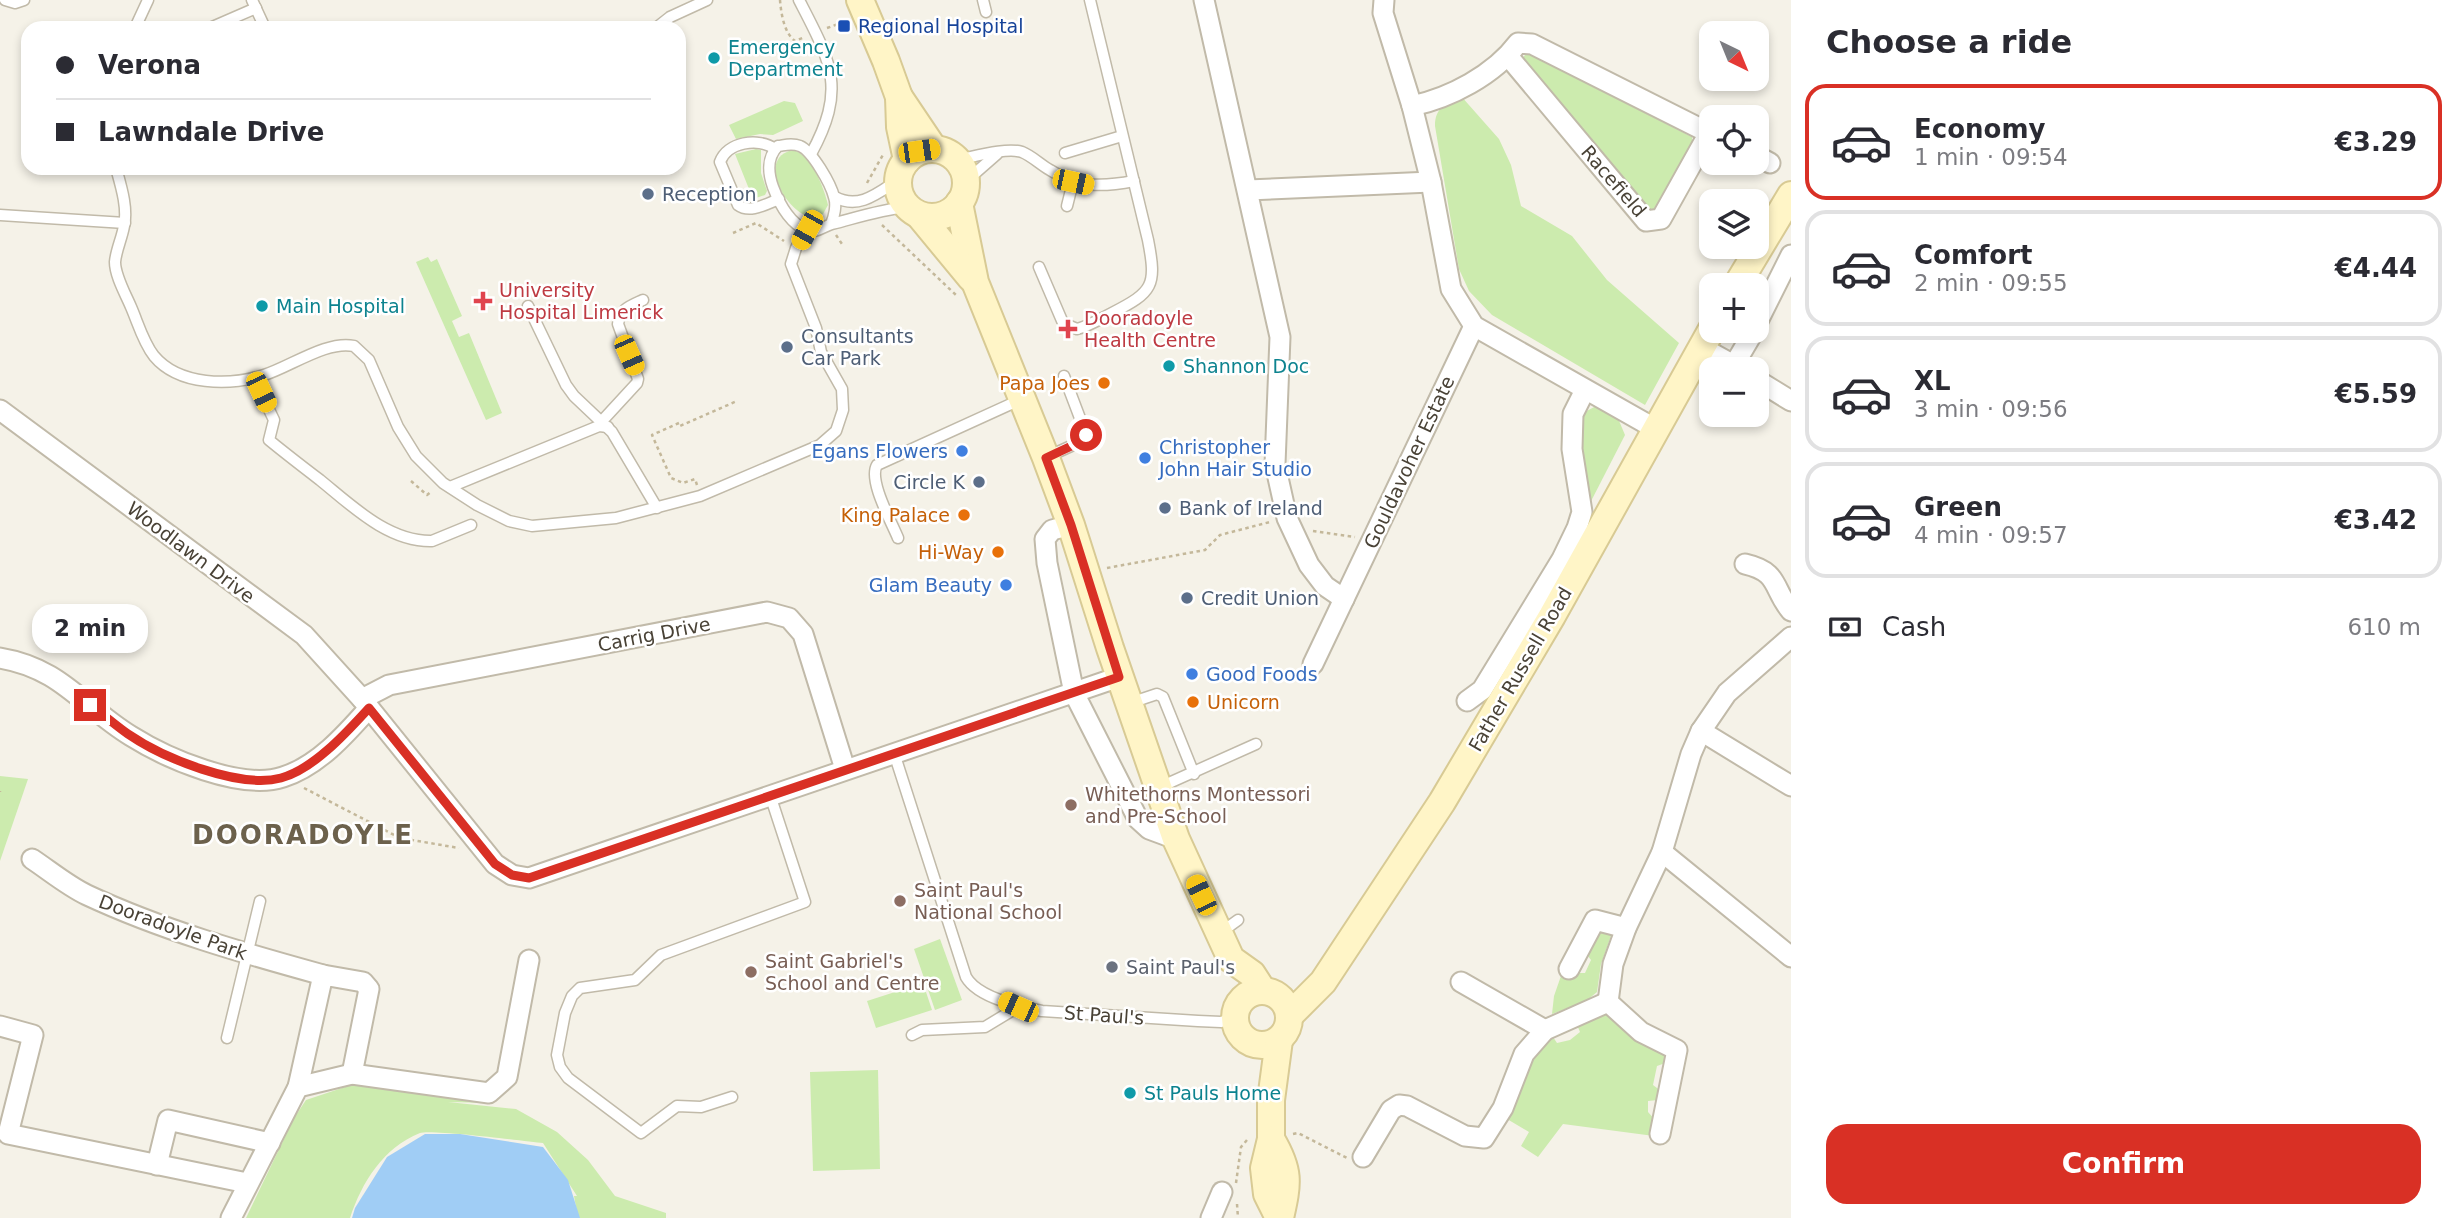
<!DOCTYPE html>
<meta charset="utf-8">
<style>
:root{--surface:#fff;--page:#f7f7f7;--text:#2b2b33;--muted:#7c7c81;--line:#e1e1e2;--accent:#d93025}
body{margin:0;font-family:"DejaVu Sans",sans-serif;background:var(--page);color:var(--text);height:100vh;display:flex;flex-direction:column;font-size:26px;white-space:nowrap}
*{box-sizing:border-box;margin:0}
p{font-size:23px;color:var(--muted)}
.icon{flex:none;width:38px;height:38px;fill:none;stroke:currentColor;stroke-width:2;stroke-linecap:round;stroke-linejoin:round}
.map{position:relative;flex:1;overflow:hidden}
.panel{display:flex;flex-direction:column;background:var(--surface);width:665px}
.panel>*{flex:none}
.hud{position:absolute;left:21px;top:21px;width:665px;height:154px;border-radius:21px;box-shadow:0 4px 10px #0003;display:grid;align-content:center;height:154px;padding:0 35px;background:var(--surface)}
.needle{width:46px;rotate:137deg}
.tools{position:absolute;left:1699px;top:21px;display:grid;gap:14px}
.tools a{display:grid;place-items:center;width:70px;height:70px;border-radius:14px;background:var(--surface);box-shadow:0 4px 10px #0003;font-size:35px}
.end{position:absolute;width:32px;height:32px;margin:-16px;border:9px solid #d93025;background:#fff;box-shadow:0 0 0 4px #fff}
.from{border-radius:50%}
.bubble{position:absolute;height:49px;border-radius:21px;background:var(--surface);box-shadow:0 4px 10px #0003;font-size:23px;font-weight:700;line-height:49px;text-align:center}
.car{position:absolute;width:21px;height:42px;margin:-21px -10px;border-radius:9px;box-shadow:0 0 5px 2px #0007;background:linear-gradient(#f5c518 24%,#345 0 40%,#f5c518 0 76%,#345 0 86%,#f5c518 0)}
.hud b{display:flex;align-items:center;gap:24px;height:66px;font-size:26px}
.hud b+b{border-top:2px solid var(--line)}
.hud i{width:18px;height:18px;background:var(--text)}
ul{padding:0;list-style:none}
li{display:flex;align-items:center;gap:21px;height:116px;margin:0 14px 10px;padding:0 21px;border:4px solid var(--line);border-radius:21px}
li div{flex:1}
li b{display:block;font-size:26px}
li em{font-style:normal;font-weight:700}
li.on{border-color:var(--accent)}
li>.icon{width:63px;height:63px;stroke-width:1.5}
h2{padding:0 35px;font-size:32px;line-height:84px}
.pay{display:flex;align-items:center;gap:18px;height:77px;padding:0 35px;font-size:26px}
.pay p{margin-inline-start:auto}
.action{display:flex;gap:14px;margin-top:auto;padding:14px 35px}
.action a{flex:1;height:80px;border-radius:21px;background:var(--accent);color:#fff;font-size:28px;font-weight:700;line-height:80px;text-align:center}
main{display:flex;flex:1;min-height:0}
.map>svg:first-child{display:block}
.green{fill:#ccebae}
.water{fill:#a0cdf5}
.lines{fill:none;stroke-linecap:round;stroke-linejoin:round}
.lane-casing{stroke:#c1baa9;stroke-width:13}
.street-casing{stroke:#c1baa9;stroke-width:23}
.secondary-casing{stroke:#d8ca94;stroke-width:30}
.path{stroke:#c4b89a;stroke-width:2.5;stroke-dasharray:3.5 3.5;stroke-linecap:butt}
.lane{stroke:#fff;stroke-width:10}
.street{stroke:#fff;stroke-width:19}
.secondary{stroke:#fff5c7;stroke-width:26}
.route{stroke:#d93025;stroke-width:9}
.transit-dot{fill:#1a4fb4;stroke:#fff;stroke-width:2.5}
.culture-dot{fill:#0f9aa8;stroke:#fff;stroke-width:2.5}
.service-dot{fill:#5c6f8a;stroke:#fff;stroke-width:2.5}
.health-dot{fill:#e0444e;stroke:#fff;stroke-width:2.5}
.food-dot{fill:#e8710a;stroke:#fff;stroke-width:2.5}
.shop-dot{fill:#3f7fe0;stroke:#fff;stroke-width:2.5}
.education-dot{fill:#8d6e63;stroke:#fff;stroke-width:2.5}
.worship-dot{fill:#6b7280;stroke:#fff;stroke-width:2.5}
.labels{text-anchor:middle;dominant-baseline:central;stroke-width:5;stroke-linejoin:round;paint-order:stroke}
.transit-label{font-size:19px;fill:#164399;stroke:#fff;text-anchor:start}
.culture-label{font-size:19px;fill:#0d838f;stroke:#fff;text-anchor:start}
.street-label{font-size:19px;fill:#494236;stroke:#fff}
.service-label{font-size:19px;fill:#4e5e75;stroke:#fff;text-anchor:start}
.health-label{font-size:19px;fill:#be3a42;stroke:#fff;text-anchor:start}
.food-label{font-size:19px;fill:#c56008;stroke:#fff;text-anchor:end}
.shop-label{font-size:19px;fill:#366cbe;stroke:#fff;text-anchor:start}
.education-label{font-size:19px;fill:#785e54;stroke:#fff;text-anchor:start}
.worship-label{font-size:19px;fill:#5b616d;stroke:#fff;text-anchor:start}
.district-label{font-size:26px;font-weight:bold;letter-spacing:2px;fill:#6c614c;stroke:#fff}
</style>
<main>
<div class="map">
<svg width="1791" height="1218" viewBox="0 0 1791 1218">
<rect width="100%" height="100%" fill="#f5f2e8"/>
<g class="green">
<polygon points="1528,53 1692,137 1692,151 1654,212 1644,212 1522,62 1524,56"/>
<path d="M1461,96L1499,139L1511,165L1521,206L1572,236L1607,280L1679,343L1645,405L1492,315L1469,291L1459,269L1435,126C1435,107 1446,104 1461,96Z"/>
<polygon points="784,101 795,103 803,121 773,135 760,134 736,139 729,125"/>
<polygon points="756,149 761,150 761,173 767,191 765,195 753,199 735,154"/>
<path d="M792,150C811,153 824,188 828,205L823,214C818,216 813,218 807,216C784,208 757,159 792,150Z"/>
<polygon points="428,257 431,262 437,259 462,316 452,321 459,337 469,333 502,413 486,420 416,262"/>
<polygon points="1596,406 1617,416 1625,435 1587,509 1577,425 1583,413"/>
<polygon points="0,776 28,779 0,861"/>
<polygon points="1598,928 1612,933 1601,964 1597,992 1586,1001 1552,1014 1554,996 1562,973 1585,973 1591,960 1585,952"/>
<polygon points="940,939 962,1000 935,1010 914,949"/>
<polygon points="923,983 932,1010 876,1028 867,1001"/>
<polygon points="1608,1013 1668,1057 1668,1062 1657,1066 1653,1085 1661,1091 1658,1100 1648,1101 1648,1112 1656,1121 1654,1136 1563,1124 1538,1157 1521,1146 1529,1132 1507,1119 1500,1127 1534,1051 1553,1037 1557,1043 1570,1040 1580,1032 1577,1025"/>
<polygon points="878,1070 880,1169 813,1171 810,1072"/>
<path d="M357,1083L493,1103L448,1102L516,1109L557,1132L588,1160L615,1196L666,1213V1218H578L574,1196H577L543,1143C524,1141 430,1129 420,1133C383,1148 362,1182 350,1218H246L294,1118L306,1100Z"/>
</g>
<polygon class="water" points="425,1134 460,1134 543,1147 568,1180 580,1218 352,1218 355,1208 387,1157"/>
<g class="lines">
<defs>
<g id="lane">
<polyline points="5,0 15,3 24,0"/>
<polyline points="252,0 265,28"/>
<path d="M799,0C831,62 847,88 811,154"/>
<polyline points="983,0 986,12"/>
<polyline points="135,28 148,0"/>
<polyline points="210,28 256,8"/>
<polyline points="656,28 670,17 707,0"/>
<path d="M775,149C758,137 727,142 720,162L738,205C750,214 766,204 779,199"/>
<polyline points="1065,153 1122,136"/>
<path d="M956,160C973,157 1006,147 1022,152C1032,156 1041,165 1050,170C1077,188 1103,187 1134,181"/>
<path d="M116,168C121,186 128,208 124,226C122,238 116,250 115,262C115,276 126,295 131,307C138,323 143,342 154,356C179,386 230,386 264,375C290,367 327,340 354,346L369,360L398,427L416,456L443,483L477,505L509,521L532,526L616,518L700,496L820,445L836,431L843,410L842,389L821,352L816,328L791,264L796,248L807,230"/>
<polyline points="965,182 997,154"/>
<path d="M835,197C859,210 878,193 898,180"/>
<polyline points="1067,206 1073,182"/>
<polyline points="0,215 125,223"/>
<path d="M831,224C834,217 837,205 834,197C831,184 812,151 800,146C792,143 786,145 778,146C767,157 768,173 773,187C779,203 790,223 806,230C816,234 824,226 832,224C859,217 879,210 907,207"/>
<path d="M1039,267L1063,323L1077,329C1089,326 1100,319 1112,313C1153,292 1157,286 1148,240L1090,0"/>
<polyline points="528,306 566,385 574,396 612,432 657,508"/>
<path d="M254,378L274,420L269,440C286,454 303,467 320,480C351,505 388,542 432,541L471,525"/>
<path d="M602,421L637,383L638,379L618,324C620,309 630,306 643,300"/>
<polyline points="1047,457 1082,441 1086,434 1064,376"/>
<polyline points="450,487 599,426 608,427"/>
<path d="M898,538C891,521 868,480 877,465L1022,399"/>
<polyline points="1130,703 1157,694 1163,697 1194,774"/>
<path d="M894,753L966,977C978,998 1021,1007 1042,1011L1198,1021L1221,1022L1234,1018"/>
<polyline points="1160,787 1256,744"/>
<polyline points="1220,933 1238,920"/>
<polyline points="912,1035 922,1030 985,1027 1018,1007"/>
<polyline points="227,1038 260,901"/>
<polyline points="732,1097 701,1107 677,1106 641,1133 568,1078 560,1067 557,1055 565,1013 572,996 580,988 635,980 661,955 805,902 770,795"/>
</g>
<g id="street">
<polyline points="1204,0 1280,337 1275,464 1287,518 1309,565 1325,586 1344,599"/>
<polyline points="1384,0 1383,13 1412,106 1431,182 1451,289 1474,326 1654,428"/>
<path d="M1412,106C1450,98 1494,75 1518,43L1532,44L1709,133L1661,219L1646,221L1508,56"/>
<polyline points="1757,156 1770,163"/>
<polyline points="1248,190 1431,182"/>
<polyline points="1757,323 1791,255"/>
<polyline points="1701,347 1741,369"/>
<polyline points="1734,365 1754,331"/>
<polyline points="1757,380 1791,401"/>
<polyline points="0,410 304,635 362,699 495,864 512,875 529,878 1119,677"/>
<polyline points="1071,525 1052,530 1045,539 1047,563 1074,693 1138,819 1149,829 1176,839"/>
<path d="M1745,564C1780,572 1772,588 1791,611"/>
<path d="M0,658C61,668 82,706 131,736C166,758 241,791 283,777C318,766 346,734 369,708"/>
<polyline points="1313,664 1474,326"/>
<polyline points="362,699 389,685 767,612 789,618 803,634 845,769"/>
<polyline points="1467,701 1482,690 1562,559 1577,528 1582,512 1572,449 1573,414 1585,390"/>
<polyline points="1701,731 1791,786"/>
<polyline points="1662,852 1791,957"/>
<path d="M32,859C50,871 68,886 87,895C162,930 243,953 323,975"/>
<polyline points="1569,969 1595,920 1626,928"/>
<polyline points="1461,982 1545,1030"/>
<polyline points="1608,1002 1613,964 1626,928 1662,852 1691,754 1701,731 1727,693 1791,637"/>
<polyline points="1608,1002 1641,1032 1677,1050 1660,1134"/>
<polyline points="0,1026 33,1035 8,1134 247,1183"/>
<polyline points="298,1087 323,975 363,982 369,989 352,1074"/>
<polyline points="1363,1157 1391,1110 1399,1105 1407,1106 1465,1136 1484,1138 1503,1108 1524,1054 1545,1030 1608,1002"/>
<polyline points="157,1165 168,1120 270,1143"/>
<polyline points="231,1218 298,1087 352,1074 489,1093 507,1077 529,960"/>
<polyline points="1211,1218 1222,1192"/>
</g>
<g id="secondary">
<polyline points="860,0 886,61 899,97 900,127 907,160"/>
<polyline points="899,97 934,149"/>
<circle cx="932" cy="183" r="34"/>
<polyline points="959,203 975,282 1046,458 1071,525 1110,648 1176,839 1231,959 1252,974 1263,991"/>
<polyline points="919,215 971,278"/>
<polyline points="1737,285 1791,195"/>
<circle cx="1262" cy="1018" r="27"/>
<polyline points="1289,1016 1323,982 1442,802 1552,616 1712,329"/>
<polyline points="1279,1040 1271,1100 1271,1139 1264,1168 1267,1194 1279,1218"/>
<path d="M1271,1139C1290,1171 1288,1182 1280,1218"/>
</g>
</defs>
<use href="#lane" class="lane-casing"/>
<use href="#street" class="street-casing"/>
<use href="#secondary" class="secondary-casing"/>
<g class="path">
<path d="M780,0C781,13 784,33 795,41L805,37"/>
<polyline points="827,28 847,21"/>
<polyline points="867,183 884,153"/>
<polyline points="882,225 956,295"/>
<polyline points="733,233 756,223 784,241"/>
<polyline points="836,235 842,244"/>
<polyline points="411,481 427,495 432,491"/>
<polyline points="697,485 695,479 683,483 671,478 652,435 679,423 680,426 737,401"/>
<polyline points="1313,531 1355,537"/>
<polyline points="1107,568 1205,550 1220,535 1270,522"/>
<polyline points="304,788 400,838 459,848"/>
<polyline points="0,791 0,792"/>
<polyline points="1293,1134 1298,1133 1347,1158"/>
<polyline points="1236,1183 1241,1147 1247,1140"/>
<polyline points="1237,1204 1238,1218"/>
</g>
<use href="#lane" class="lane"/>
<use href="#street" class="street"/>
<use href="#secondary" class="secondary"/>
</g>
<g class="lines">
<path class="route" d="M90,705C103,714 115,725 128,734C163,758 239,789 281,778C314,769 347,732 369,708L495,864L512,875L529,878L1119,677L1071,525L1046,458L1082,441L1086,435"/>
</g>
<rect class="transit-dot" x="837" y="19" width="14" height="14" rx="3.5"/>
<g class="culture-dot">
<circle cx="714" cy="58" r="7"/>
<circle cx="262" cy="306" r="7"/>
<circle cx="1169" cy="366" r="7"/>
<circle cx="1130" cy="1093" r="7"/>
</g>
<g class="service-dot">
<circle cx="648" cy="194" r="7"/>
<circle cx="787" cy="347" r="7"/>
<circle cx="979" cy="482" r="7"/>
<circle cx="1165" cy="508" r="7"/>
<circle cx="1187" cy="598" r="7"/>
</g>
<g class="health-dot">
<path d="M479.5 290.5h7v7h7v7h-7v7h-7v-7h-7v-7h7z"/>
<path d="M1064.5 318.5h7v7h7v7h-7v7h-7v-7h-7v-7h7z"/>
</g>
<g class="food-dot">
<circle cx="1104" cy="383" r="7"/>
<circle cx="964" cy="515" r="7"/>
<circle cx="998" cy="552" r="7"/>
<circle cx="1193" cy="702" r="7"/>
</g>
<g class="shop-dot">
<circle cx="962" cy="451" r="7"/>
<circle cx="1145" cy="458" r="7"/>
<circle cx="1006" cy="585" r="7"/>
<circle cx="1192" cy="674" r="7"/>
</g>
<g class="education-dot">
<circle cx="1071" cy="805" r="7"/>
<circle cx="900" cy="901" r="7"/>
<circle cx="751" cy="972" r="7"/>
</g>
<circle class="worship-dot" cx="1112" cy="967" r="7"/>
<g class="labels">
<g class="transit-label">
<text x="858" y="26">Regional Hospital</text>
</g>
<g class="culture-label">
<text x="728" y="47">Emergency<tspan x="728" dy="22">Department</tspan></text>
<text x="276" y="306">Main Hospital</text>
<text x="1183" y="366">Shannon Doc</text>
<text x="1144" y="1093">St Pauls Home</text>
</g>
<g class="street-label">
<text transform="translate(1614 181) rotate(49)">Racefield</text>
<text transform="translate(1409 462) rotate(-65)">Gouldavoher Estate</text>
<text transform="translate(191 552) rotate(37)">Woodlawn Drive</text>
<text transform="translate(654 634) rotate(-11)">Carrig Drive</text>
<text transform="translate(1520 669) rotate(-60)">Father Russell Road</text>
<text transform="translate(173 927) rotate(20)">Dooradoyle Park</text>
<text transform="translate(1104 1015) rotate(4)">St Paul's</text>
</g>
<g class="service-label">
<text x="662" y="194">Reception</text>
<text x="801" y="336">Consultants<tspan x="801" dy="22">Car Park</tspan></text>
<text x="965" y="482" text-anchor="end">Circle K</text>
<text x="1179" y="508">Bank of Ireland</text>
<text x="1201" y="598">Credit Union</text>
</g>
<g class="health-label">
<text x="499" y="290">University<tspan x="499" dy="22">Hospital Limerick</tspan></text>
<text x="1084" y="318">Dooradoyle<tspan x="1084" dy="22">Health Centre</tspan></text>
</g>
<g class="food-label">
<text x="1090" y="383">Papa Joes</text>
<text x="950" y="515">King Palace</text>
<text x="984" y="552">Hi-Way</text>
<text x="1207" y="702" text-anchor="start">Unicorn</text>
</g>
<g class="shop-label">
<text x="1159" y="447">Christopher<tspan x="1159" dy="22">John Hair Studio</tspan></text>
<text x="948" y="451" text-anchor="end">Egans Flowers</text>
<text x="992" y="585" text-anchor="end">Glam Beauty</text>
<text x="1206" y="674">Good Foods</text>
</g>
<g class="education-label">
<text x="1085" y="794">Whitethorns Montessori<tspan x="1085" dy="22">and Pre-School</tspan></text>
<text x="914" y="890">Saint Paul's<tspan x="914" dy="22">National School</tspan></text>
<text x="765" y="961">Saint Gabriel's<tspan x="765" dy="22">School and Centre</tspan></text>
</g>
<g class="worship-label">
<text x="1126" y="967">Saint Paul's</text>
</g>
<g class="district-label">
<text x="303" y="835">DOORADOYLE</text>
</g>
</g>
</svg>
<div class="tools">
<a><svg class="needle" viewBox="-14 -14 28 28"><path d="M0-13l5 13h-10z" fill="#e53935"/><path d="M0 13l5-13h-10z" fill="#7c7c81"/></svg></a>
<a><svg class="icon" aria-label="locate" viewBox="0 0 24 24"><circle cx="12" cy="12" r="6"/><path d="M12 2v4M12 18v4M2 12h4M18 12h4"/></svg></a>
<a><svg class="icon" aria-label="layers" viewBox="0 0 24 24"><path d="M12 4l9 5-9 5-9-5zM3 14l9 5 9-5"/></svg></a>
<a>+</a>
<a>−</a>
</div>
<i class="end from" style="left:1086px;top:435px"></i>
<i class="end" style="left:90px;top:705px"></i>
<div class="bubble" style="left:32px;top:604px;width:116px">2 min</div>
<i class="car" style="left:919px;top:151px;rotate:82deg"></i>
<i class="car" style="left:1073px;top:182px;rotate:102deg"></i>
<i class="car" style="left:807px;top:230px;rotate:209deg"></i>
<i class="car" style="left:629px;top:355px;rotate:156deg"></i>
<i class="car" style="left:261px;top:392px;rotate:155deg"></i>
<i class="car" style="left:1201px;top:895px;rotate:335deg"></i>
<i class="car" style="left:1018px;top:1007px;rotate:294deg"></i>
<div class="hud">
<b><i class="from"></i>Verona</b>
<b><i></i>Lawndale Drive</b>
</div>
</div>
<section class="panel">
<h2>Choose a ride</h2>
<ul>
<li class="on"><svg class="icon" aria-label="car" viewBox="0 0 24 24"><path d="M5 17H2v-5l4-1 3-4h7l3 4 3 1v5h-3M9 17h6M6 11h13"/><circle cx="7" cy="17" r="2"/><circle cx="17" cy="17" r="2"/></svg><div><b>Economy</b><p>1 min · 09:54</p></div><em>€3.29</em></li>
<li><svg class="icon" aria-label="car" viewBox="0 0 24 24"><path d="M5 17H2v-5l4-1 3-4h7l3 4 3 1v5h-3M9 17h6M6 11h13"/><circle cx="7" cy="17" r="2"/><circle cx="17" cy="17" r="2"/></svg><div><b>Comfort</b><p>2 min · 09:55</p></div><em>€4.44</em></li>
<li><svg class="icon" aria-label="car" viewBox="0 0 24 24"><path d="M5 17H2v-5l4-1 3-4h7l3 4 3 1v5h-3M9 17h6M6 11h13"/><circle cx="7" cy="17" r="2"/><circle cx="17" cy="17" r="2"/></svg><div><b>XL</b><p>3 min · 09:56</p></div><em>€5.59</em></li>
<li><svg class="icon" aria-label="car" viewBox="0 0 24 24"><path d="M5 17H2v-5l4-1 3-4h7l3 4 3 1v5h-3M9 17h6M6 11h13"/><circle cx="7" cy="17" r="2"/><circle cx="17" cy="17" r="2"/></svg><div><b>Green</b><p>4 min · 09:57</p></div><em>€3.42</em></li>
</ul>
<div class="pay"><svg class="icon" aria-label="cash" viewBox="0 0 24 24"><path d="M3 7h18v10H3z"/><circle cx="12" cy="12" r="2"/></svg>Cash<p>610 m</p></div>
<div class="action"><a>Confirm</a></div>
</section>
</main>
